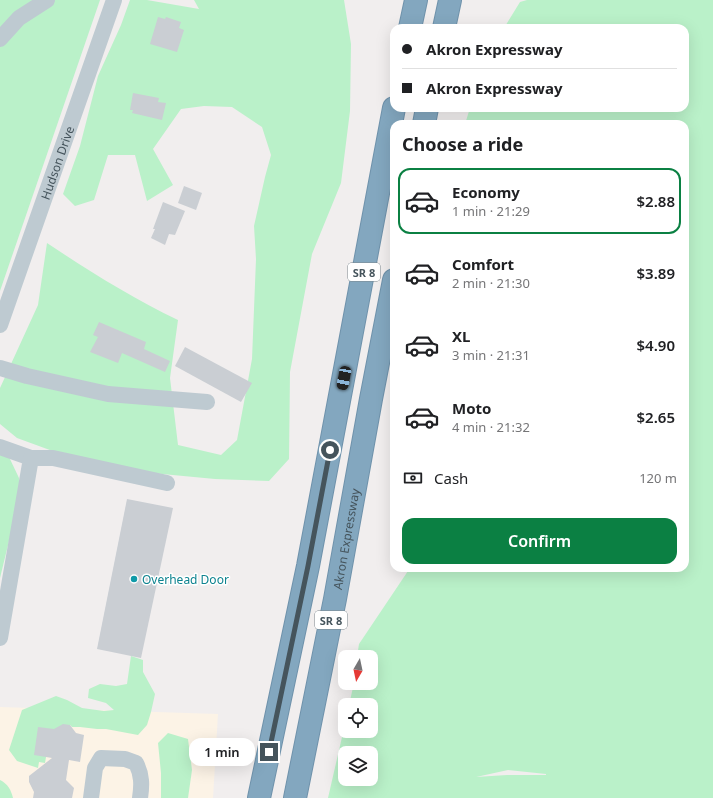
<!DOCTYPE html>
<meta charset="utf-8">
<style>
:root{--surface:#fff;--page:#f2f2f2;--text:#202124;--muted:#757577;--line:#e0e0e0;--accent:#0b8043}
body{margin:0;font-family:"Noto Sans",sans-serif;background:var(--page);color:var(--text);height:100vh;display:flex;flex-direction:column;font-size:15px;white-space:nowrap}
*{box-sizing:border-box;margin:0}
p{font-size:13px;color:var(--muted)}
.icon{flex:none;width:22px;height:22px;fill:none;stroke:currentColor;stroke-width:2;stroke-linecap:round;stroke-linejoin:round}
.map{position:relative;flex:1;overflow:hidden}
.panel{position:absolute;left:390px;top:120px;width:299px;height:452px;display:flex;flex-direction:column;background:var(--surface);border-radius:12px;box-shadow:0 4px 16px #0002}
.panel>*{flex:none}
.guide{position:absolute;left:390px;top:24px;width:299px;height:88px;border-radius:12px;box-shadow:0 4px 16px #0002;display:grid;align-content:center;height:88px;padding:0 12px;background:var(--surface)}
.needle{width:26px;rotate:189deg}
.controls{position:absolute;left:338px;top:650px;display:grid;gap:8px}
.controls a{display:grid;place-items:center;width:40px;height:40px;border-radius:8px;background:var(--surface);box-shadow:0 4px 16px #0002;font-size:20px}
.end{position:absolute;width:18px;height:18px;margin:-9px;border:5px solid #45545c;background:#fff;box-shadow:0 0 0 2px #fff}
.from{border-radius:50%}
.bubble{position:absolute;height:28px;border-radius:12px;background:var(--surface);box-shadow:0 4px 16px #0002;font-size:13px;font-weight:600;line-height:28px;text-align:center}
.car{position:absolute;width:12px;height:24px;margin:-12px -6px;border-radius:5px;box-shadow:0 0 3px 1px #0007;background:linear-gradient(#222 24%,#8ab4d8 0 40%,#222 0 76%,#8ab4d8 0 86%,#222 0)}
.guide b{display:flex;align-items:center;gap:14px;height:38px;font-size:15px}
.guide b+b{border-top:1px solid var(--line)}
.guide i{width:10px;height:10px;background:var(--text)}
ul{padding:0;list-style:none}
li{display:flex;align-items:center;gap:12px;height:66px;margin:0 8px 6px;padding:0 4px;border:2px solid transparent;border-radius:12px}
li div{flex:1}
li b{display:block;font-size:15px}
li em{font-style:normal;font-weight:600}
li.selected{border-color:var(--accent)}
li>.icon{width:36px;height:36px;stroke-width:1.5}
h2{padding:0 12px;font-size:18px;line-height:48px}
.pay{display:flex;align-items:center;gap:10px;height:44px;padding:0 12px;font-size:15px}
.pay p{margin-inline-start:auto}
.primary-button{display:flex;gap:8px;margin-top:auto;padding:8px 12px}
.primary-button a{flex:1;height:46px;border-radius:12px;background:var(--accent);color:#fff;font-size:16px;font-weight:600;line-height:46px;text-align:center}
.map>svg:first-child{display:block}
.commercial{fill:#fcf3e6}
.green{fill:#baf1c9;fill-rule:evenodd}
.building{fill:#caced3}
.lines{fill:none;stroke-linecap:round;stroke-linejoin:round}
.highway-casing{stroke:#6f92ab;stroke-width:24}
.minor{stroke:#becad1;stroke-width:16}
.highway{stroke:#83a7bf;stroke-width:22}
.route{stroke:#45545c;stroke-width:5}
.culture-dot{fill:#0f9aa8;stroke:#fff;stroke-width:1.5}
.labels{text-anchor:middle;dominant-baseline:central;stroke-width:3;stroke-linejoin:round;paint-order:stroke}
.shield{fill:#fff;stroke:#7d878d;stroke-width:1}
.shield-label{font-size:11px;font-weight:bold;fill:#45545c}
.street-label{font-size:12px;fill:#45545c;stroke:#fff}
.culture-label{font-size:12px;fill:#0d838f;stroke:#fff;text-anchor:start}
</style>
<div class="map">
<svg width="713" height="798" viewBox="0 0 713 798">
<rect width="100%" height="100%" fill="#f1eeee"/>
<polygon class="commercial" points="0,707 218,714 213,798 0,798"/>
<g class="green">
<polygon points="0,0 100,0 0,291"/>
<path d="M130,0H147L199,9L194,0H344L351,44L350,111L341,183L312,254L290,372L289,459L269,481L215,479L99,468L17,438L0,424V388L38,305L47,243C89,271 132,298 178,320L170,378L178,445L221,455L237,440L252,359L256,259L254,226L265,177L271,155L262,127L232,107L204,106L181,109L153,149L173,185L147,201L135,155H108L94,200L75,206L63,194L80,146L98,76L121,25Z"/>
<path d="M527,0H713V798H328L345,724V731H371V705H349L354,683H371V657H357L359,644L410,568H685V124H465L470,108H685V28H504L520,2ZM345,753H371V779H345ZM508,770L546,774V775H507L476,777Z"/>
<polygon points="0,454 9,457 19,478 19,500 0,578"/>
<polygon points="131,656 143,660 143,672 155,694 151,712 147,725 138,735 106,729 97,729 80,727 72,727 70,725 46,757 45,763 39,762 38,768 17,761 9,750 22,710 56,696 67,700 82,708 104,711 114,710 106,703 88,698 89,689 100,684 116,686 127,684"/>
<polygon points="168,733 188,739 192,770 188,798 161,798 161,773 158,743"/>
<path d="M0,780C8,784 11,790 13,798H0Z"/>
</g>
<g class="building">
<polygon points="158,17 165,19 166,17 181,22 179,28 184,30 177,52 150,44"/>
<polygon points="133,93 159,98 158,102 166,103 162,120 132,113 133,110 130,110"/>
<polygon points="184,186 202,193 196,210 178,203"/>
<polygon points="163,202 185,211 175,235 169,234 165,245 151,238 155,229 153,229"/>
<polygon points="99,322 146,342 144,349 170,361 165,372 122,353 118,363 90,352 98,337 93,335"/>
<polygon points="185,347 252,383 241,402 175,366"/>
<polygon points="127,499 173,508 141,658 97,649"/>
<polygon points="63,724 70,725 76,733 84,735 80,762 69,760 66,780 74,788 72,798 33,798 34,792 29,782 29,776 52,758 34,755 38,727 54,729"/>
</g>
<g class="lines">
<defs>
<g id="highway">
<polyline points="410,28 416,0"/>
<polyline points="444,28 450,0"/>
<polyline points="424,124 427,108"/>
<polyline points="259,798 308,566 394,108"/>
<path id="s2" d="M295,798L335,599L371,399L394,280"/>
</g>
</defs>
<use href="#highway" class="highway-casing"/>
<g class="minor">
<polyline points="0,39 19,18 47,0"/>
<path id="s1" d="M0,325L114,0"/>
<polyline points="0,368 27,376 108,394 207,402"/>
<polyline points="0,447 31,458 0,638"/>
<polyline points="31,458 53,458 167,483"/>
<path d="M91,798L95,768L101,758L125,759L136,763C142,775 142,785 140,798"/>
</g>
<use href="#highway" class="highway"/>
</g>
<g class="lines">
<polyline class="route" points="269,752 308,566 330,450"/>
</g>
<circle class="culture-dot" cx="134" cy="579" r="4"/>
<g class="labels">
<g class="shield">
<rect x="348" y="263" width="32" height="18" rx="3"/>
<rect x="315" y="611" width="32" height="18" rx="3"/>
</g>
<g class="shield-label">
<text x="364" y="272">SR 8</text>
<text x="331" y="620">SR 8</text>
</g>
<g class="street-label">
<text stroke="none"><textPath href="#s1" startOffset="172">Hudson Drive</textPath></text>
<text stroke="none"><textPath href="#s2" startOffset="264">Akron Expressway</textPath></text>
</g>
<g class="culture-label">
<text x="142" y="579">Overhead Door</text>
</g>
</g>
</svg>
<div class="controls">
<a><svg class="needle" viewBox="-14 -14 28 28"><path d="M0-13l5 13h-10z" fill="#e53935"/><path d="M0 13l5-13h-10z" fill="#757577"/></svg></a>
<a><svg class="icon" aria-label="locate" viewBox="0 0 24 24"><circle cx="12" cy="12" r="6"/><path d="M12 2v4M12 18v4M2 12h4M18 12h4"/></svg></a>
<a><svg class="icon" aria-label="layers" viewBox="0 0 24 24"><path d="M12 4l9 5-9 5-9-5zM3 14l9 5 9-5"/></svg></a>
</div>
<i class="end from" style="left:330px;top:450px"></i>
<i class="end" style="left:269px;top:752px"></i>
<div class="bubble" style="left:189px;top:738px;width:66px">1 min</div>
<i class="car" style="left:344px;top:378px;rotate:191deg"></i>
<div class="guide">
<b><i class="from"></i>Akron Expressway</b>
<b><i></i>Akron Expressway</b>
</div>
<section class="panel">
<h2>Choose a ride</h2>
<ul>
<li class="selected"><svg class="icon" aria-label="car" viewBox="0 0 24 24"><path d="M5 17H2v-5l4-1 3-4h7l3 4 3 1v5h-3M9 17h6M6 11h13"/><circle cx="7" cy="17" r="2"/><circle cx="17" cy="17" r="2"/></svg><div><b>Economy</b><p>1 min · 21:29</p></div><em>$2.88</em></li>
<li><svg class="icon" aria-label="car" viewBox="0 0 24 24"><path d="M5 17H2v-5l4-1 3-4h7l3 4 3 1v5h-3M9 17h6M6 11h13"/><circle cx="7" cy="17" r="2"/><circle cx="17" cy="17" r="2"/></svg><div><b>Comfort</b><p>2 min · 21:30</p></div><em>$3.89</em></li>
<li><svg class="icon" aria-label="car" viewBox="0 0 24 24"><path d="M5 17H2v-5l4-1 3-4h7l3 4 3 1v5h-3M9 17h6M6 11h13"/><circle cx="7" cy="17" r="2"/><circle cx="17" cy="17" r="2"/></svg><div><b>XL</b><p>3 min · 21:31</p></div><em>$4.90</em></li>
<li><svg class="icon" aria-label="car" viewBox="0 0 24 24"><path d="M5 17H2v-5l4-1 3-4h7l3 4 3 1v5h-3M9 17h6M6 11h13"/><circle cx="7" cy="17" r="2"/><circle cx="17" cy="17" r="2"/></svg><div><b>Moto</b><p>4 min · 21:32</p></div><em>$2.65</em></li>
</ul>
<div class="pay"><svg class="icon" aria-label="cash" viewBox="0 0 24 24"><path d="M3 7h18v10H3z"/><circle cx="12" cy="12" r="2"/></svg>Cash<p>120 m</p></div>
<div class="primary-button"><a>Confirm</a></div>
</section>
</div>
